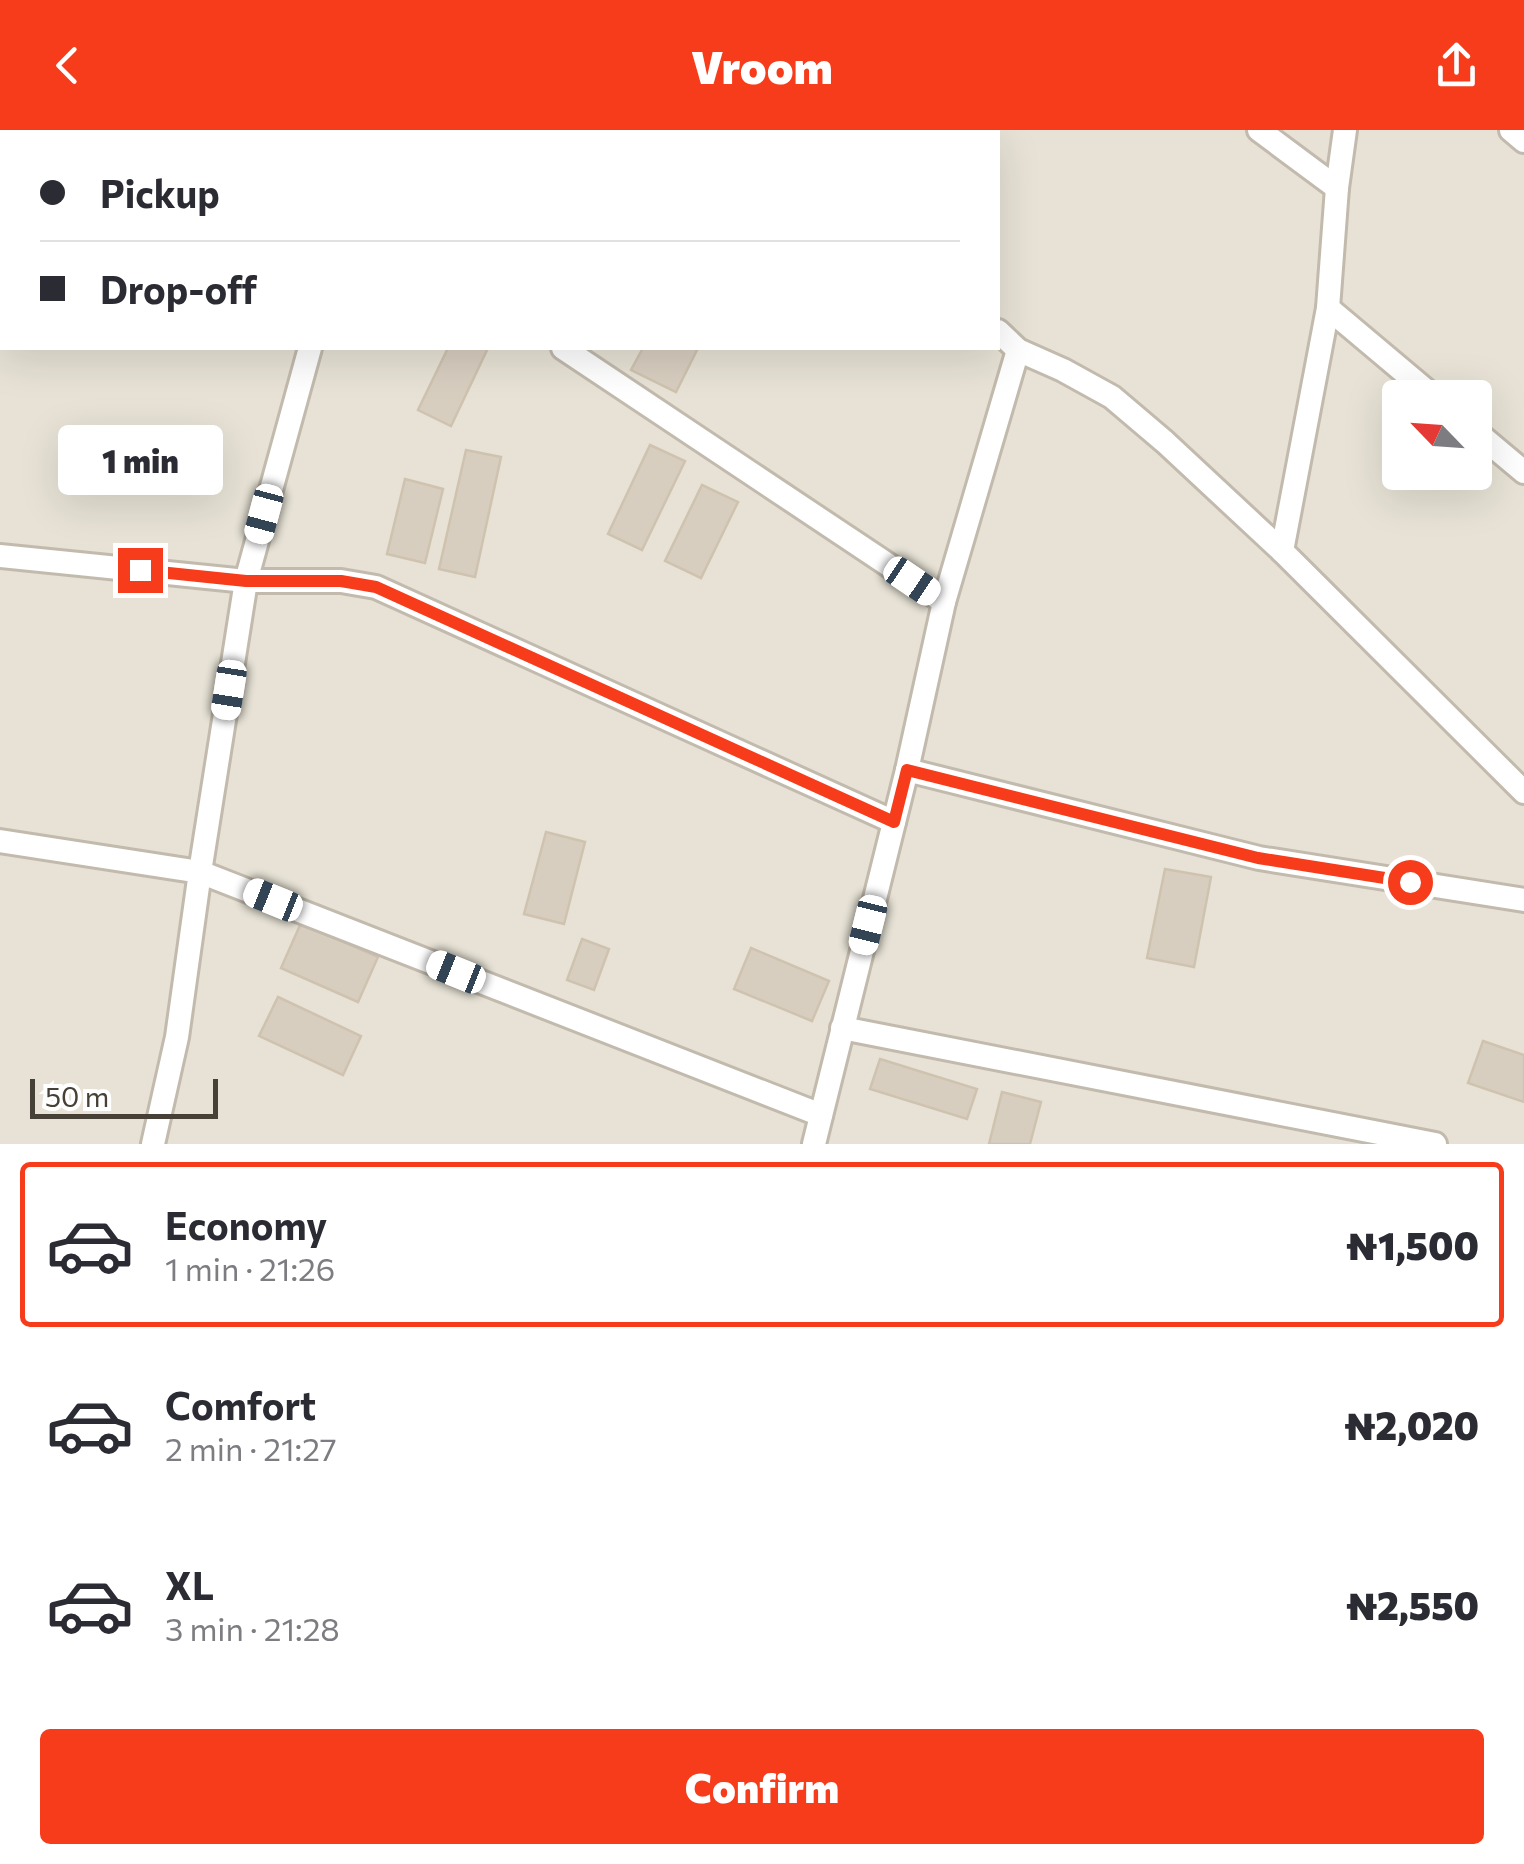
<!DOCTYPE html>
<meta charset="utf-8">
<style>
:root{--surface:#fff;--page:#f2f2f3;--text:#2b2b33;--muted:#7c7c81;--line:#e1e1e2;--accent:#f63c1b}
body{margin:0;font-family:Commissioner,sans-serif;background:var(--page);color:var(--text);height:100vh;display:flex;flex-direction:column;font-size:38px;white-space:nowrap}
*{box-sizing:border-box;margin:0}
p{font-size:32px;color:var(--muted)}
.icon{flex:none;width:55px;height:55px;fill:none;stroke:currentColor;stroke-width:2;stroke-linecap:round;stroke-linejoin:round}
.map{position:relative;height:1014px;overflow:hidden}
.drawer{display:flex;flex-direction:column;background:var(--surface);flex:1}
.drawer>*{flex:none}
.guide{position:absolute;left:0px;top:0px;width:1000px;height:220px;box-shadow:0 10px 40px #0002;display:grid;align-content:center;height:220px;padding:0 40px;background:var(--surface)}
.needle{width:65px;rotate:295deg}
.controls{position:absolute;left:1382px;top:250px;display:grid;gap:20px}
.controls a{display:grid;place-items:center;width:110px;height:110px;border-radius:10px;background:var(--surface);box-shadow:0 10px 40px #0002;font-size:50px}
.scale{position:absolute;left:30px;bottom:25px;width:188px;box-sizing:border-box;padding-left:10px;border:5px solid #464036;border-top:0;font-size:28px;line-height:35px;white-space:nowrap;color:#464036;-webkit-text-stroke:8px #fff;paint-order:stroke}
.end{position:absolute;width:45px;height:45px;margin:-22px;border:12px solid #f63c1b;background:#fff;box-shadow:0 0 0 5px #fff}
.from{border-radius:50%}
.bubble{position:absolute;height:70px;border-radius:10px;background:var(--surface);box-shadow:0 10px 40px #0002;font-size:32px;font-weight:800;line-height:70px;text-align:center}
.car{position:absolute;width:30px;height:60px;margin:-30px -15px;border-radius:12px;box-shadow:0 0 8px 2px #0007;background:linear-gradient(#fff 24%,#345 0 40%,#fff 0 76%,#345 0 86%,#fff 0)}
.guide b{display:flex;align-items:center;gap:35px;height:95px;font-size:38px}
.guide b+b{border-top:2px solid var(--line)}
.guide i{width:25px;height:25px;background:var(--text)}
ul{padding:18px 0 0;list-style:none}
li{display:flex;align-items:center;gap:30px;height:165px;margin:0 20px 15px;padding:0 20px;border:5px solid transparent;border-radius:10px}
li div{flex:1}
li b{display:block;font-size:38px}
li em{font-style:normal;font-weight:800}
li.active{border-color:var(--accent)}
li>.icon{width:90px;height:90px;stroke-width:1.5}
.button{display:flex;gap:20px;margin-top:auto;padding:20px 40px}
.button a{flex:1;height:115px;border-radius:10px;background:var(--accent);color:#fff;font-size:40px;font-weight:800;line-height:115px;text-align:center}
header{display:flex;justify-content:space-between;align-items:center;height:130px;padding:0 40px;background:var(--accent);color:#fff;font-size:45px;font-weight:800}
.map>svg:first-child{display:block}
.residential{fill:#e7e2d5;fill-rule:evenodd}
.building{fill:#d8cec0;stroke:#cfc3b0;stroke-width:2.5}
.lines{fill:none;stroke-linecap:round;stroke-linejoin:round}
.service-casing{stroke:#c2baad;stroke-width:16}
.minor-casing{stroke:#c2baad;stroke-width:28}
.service{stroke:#fff;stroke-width:11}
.minor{stroke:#fff;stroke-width:22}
.route{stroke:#f63c1b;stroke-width:12}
</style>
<header><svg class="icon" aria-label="back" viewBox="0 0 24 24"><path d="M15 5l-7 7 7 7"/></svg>Vroom<svg class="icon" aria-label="share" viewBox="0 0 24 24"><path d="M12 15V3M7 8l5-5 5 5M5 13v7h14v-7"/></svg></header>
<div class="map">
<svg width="1524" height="1014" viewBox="0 0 1524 1014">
<rect width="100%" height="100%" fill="#f3f0e7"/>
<path class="residential" d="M0,0H1524V1014H0ZM2,2H998V218H2ZM1400,268H1475V342H1400Z"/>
<g class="building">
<polygon points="448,218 488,218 451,296 418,280"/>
<polygon points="643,218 698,218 676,262 631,240"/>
<polygon points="650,315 685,331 642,420 608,404"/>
<polygon points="466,320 501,327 475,447 439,439"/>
<polygon points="405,349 443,359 425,433 387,424"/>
<polygon points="702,355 738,372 701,448 665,431"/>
<polygon points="546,702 585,712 564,794 524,784"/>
<polygon points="1165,739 1211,747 1194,837 1147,828"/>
<polygon points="301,793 378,827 358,872 281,838"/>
<polygon points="582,809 609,819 594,860 567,850"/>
<polygon points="751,818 829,851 812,891 734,859"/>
<polygon points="278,867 361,906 343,945 259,906"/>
<polygon points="1483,911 1524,925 1524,972 1468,953"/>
<polygon points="880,929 977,959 967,989 870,959"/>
<polygon points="1002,962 1041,972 1030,1014 989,1014"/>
</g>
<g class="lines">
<defs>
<polyline id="service" points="824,2 826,0"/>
<g id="minor">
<polyline points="772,0 775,2"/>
<polyline points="1259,0 1337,58"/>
<polyline points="1511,0 1524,11"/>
<polyline points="24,2 25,0"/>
<polyline points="353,2 353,0"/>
<polyline points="0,102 2,93"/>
<polyline points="1328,178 1435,268"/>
<polyline points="998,201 1018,220 1063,240 1112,267 1165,312 1282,421 1524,662"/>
<polyline points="563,218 944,472"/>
<polyline points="1475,301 1524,342"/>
<polyline points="1282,421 1328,178 1337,58 1345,0"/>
<polyline points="0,426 246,451 341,451 376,457 894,692"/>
<polyline points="907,640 1259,728 1524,770"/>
<polyline points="0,711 200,742 821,985"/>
<polyline points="842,898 1435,1014"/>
<polyline points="153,1014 177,907 200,742 246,451 310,218"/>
<polyline points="814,1014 907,640 944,472 1018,220"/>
</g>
</defs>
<use href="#service" class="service-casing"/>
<use href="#minor" class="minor-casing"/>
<use href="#service" class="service"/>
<use href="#minor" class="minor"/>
</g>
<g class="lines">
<polyline class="route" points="140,440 246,451 341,451 376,457 894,692 907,640 1258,728 1410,752"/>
</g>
</svg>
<div class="controls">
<a><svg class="needle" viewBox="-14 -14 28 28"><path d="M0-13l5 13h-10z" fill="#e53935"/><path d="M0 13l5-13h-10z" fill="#7c7c81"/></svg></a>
</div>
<div class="scale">50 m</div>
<i class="end from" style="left:1410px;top:752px"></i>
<i class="end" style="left:140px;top:440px"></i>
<div class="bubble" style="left:58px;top:295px;width:165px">1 min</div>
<i class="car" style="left:264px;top:384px;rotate:195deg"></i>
<i class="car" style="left:912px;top:451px;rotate:124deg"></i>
<i class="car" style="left:229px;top:560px;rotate:189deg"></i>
<i class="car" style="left:273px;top:770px;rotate:292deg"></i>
<i class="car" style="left:868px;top:795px;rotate:194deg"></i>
<i class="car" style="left:456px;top:842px;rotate:292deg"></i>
<div class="guide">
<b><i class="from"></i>Pickup</b>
<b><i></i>Drop-off</b>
</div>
</div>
<section class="drawer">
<ul>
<li class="active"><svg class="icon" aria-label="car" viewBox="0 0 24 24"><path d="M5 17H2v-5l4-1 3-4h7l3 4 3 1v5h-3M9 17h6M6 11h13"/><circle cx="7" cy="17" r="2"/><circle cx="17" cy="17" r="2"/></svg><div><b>Economy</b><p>1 min · 21:26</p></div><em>₦1,500</em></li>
<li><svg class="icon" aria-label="car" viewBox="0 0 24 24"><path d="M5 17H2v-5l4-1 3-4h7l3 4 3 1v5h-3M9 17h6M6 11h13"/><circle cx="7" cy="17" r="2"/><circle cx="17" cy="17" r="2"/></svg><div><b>Comfort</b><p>2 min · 21:27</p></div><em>₦2,020</em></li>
<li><svg class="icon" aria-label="car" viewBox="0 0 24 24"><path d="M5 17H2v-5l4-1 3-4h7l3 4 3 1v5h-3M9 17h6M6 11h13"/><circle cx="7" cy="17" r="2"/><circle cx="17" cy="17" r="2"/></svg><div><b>XL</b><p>3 min · 21:28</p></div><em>₦2,550</em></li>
</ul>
<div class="button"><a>Confirm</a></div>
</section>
